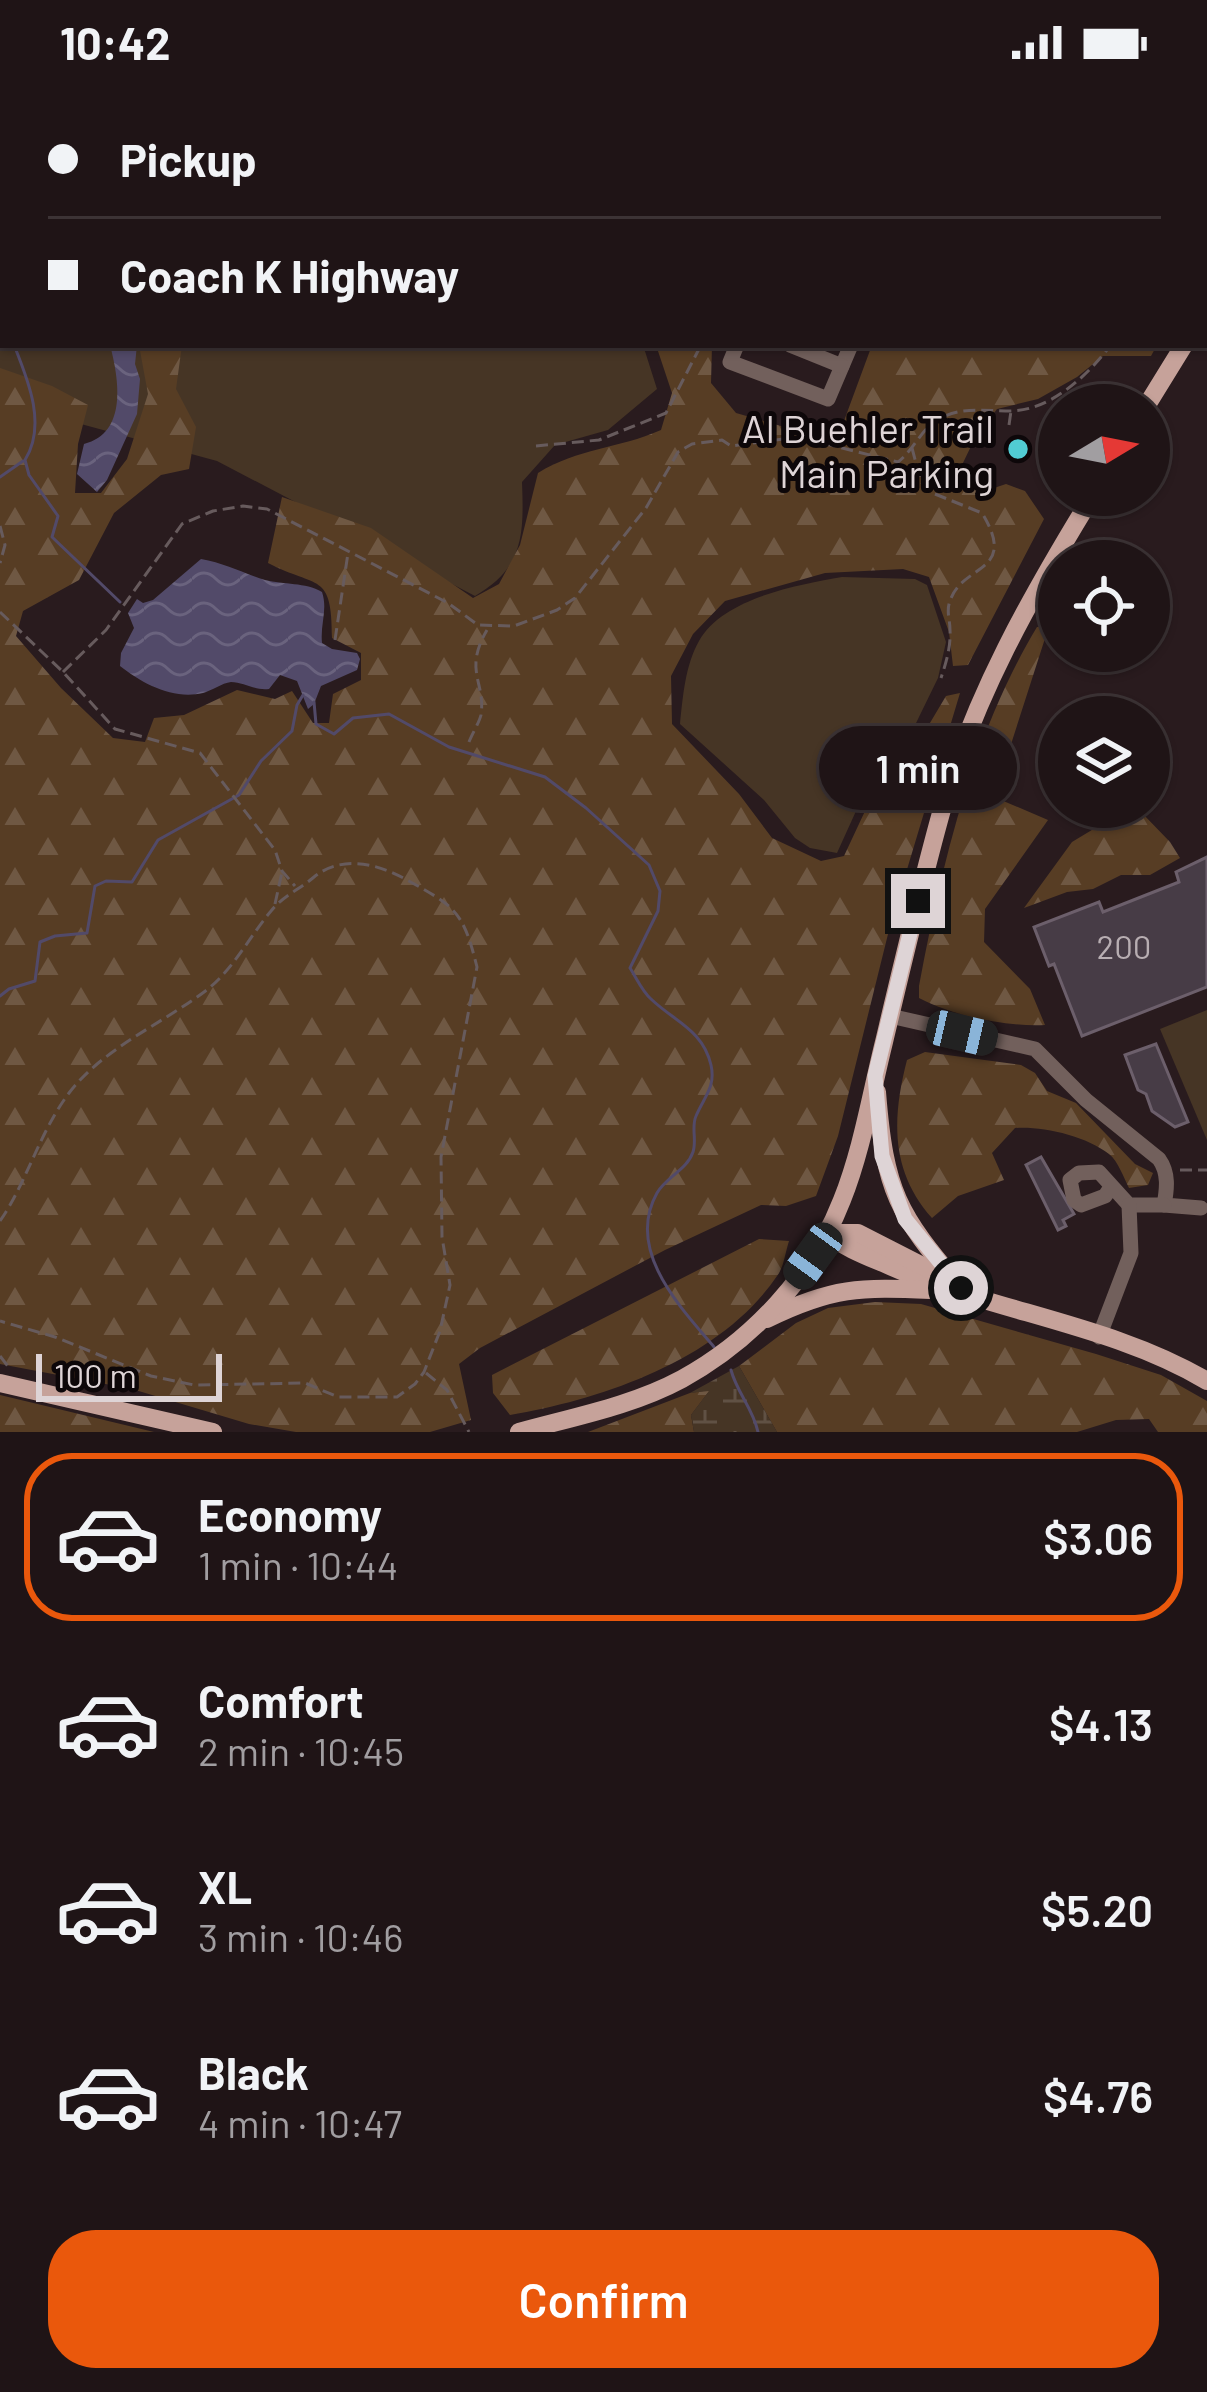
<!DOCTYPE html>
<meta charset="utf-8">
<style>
:root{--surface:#1f1416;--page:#2c2123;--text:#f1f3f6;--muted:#a19ea1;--line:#3c3335;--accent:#ea580c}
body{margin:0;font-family:Barlow,sans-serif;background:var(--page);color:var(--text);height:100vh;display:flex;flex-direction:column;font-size:45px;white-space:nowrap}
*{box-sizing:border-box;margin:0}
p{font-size:39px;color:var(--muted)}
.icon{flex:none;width:66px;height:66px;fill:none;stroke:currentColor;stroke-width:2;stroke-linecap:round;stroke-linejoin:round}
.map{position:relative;height:1348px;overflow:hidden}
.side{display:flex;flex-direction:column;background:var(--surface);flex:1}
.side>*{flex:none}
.guide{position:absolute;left:0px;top:0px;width:1209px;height:264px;box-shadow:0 3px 9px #0004,0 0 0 3px var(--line);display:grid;align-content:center;height:264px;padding:0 48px;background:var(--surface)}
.needle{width:78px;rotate:80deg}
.buttons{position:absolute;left:1038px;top:300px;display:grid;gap:24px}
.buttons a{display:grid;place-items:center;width:132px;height:132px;border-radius:50%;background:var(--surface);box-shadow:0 3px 9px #0004,0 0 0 3px var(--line);font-size:60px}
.scale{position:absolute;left:36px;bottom:30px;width:186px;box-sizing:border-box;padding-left:12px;border:6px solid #ded4d6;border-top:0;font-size:33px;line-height:42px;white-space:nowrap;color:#ded4d6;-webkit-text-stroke:9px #0d0709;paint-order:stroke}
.end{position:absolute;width:54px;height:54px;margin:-27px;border:15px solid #ded4d6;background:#111;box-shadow:0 0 0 6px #111}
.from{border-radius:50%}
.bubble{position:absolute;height:84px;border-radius:42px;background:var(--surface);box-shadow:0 3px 9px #0004,0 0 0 3px var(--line);font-size:39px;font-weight:600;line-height:84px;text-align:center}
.car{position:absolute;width:36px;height:72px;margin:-36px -18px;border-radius:15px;box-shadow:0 0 9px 3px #0007;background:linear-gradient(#222 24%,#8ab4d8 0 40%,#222 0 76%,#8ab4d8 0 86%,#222 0)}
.guide b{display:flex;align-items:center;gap:42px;height:114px;font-size:45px}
.guide b+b{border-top:3px solid var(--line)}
.guide i{width:30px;height:30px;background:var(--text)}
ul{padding:21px 0 0;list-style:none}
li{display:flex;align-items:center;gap:36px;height:168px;margin:0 24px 18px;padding:0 24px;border:6px solid transparent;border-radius:48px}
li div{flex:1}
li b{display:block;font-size:45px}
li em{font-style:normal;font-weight:600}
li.active{border-color:var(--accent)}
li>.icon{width:108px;height:108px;stroke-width:1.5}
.primary-button{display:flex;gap:24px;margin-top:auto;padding:24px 48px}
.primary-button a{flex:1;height:138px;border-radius:48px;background:var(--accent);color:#fff;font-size:48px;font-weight:600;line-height:138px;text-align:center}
.status{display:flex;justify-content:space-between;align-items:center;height:84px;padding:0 60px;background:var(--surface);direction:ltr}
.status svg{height:33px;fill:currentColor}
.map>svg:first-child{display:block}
.grass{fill:#463525}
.forest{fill:url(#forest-firs)}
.wetland{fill:url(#wetland-marsh)}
.water{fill:url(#water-waves)}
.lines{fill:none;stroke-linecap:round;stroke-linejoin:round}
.stream{stroke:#524a69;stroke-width:3}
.building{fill:#473c46;stroke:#6c5f6b;stroke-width:3}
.path{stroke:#675b5d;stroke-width:3;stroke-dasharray:12 6;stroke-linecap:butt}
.minor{stroke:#72605c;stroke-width:15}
.major{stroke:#c6a29a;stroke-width:18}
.route{stroke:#ded4d6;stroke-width:15}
.poi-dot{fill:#51ccd3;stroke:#0d0709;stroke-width:4.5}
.labels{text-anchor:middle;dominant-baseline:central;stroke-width:10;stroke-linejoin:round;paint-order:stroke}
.number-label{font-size:33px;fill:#b8aeb2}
.poi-label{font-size:39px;fill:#ded4d6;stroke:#0d0709;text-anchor:end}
</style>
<div class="status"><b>10:42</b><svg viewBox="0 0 49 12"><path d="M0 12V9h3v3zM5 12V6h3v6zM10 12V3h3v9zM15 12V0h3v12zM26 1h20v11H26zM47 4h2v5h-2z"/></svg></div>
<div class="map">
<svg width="1207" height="1348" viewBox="0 0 1207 1348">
<defs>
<pattern id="forest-firs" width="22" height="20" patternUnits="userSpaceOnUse" patternTransform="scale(3)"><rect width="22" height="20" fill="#573d24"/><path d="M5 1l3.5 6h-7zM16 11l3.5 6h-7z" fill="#6f5843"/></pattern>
<pattern id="wetland-marsh" width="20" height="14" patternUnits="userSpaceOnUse" patternTransform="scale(3)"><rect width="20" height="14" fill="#463525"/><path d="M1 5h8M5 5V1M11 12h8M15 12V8" fill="none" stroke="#605144"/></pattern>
<pattern id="water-waves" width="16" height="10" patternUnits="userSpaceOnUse" patternTransform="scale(3)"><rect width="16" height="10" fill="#524a69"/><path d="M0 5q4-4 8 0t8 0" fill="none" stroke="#6a637e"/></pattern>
</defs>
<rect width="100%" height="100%" fill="#291b1e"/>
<g class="grass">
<path d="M0,0H1196L3,3V261H643L657,305L608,346L555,361L522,398C524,450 524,484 475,512L217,377L0,318Z"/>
<path d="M842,493L915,495L927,501L946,558L938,594L898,676L876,683L837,769L810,764L795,754L764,716L680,640C683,612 685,582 699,557C723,514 797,501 842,493Z"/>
<polygon points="1207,926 1207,1056 1160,945"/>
</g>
<g class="forest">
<path d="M139,261H182L176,305L196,343L189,385L161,391L114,429L79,496L23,527L16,552L61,604L113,654L145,658L154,634L184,631L237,606L275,615L292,607L313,639H329L333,610L361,596V569L332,554C332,487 318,505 268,479L282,413L371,444L473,514L499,500L520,461L538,389C578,364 618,365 661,346L672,309L656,261H712L711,299L736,329L812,351L841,345L872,261H1157L1151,272H1103L1077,293L1038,315L997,325L974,356L961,383L988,406L1006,400L1025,407L1044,435L968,581L953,582L949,548L929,493L903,485L825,489L725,517L693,550L671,592L672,640L739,710L772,754L821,777L844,772L880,695L902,686L946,612L960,609L890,842L838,1052L816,1112L786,1122L761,1121L665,1166L480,1264L459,1280L471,1336L430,1348H296L249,1340L132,1305L0,1280V284L52,302L88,321L78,360L75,409H101L127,375L148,310Z"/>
<path d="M1049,542L994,713L1048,736L985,825L984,858L1030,905L1045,941C1007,943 953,932 919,914V902C942,780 972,651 1037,543Z"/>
<polygon points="1130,723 1148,723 1141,728 1170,758 1180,774 1150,791 1121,791 1093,805 1067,808 1024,824 1072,758"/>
<path d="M925,968L1021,981L1035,989L1047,1007L1076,1019L1135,1080L1153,1089L1148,1101L1129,1104C1124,1094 1118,1077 1109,1070C1086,1052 1043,1042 1015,1044L992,1069L1004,1096L958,1112L932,1134C890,1087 892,1034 907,976Z"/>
<path d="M759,1155L789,1157C785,1169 784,1183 777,1192C721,1275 604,1315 510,1331L493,1309L492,1291Z"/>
<polygon points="875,1218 921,1220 1096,1270 1161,1291 1207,1317 1207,1348 1158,1348 1149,1335 1116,1336 1077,1348 777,1348 739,1282 796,1239 828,1224"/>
<polygon points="710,1306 691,1331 694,1348 588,1348 690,1309"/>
<polygon points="0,1311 154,1348 0,1348"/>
</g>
<polygon class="wetland" points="739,1282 777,1348 694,1348 691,1331 709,1307 690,1309"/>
<g class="water">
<path d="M110,261H137L135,280L140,295L137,330L107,396L97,408L77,390L84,360C128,349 119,295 110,261Z"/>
<path d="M201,475C224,479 243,489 265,496C284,501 305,498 322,508C328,526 320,540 322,559L332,565L357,569L360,575L357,586L321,602L314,620L308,625L297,597L280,591L269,605C255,607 244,598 231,598C222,599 211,607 203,609C173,616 143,600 120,582L121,569L134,544L128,529L137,515L143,519L153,516Z"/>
</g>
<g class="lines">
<g class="stream">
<polyline points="0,226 3,231"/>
<path d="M14,261C28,296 47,341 25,376L29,391L58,432L52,453L120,518"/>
<polyline points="0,393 23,377"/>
<path d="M314,618L316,640L334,650L353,634L389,630L449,663L545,693L586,724L649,781L660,807L658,827L630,884C637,895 642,907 651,915C675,938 703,946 711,981C716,1003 704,1013 696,1032C691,1043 697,1056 693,1068C687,1086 666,1093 657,1109C625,1166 680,1223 714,1263"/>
<polyline points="0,912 9,905 35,897 40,858 55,852 87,849 95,802 106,797 132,798 158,756 239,711 261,677 292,647 297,621 303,611"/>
<path d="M731,1286C737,1309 753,1324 758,1348"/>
</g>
</g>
<g class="building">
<polygon points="853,0 1022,0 1020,3"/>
<polygon points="1207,773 1207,903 1082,952 1054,880 1049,882 1034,843 1099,818 1103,828 1179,798 1176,788"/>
<polygon points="1156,960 1188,1038 1175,1043 1152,1027 1146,1010 1138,1006 1125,971"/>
<polygon points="1041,1073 1074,1130 1063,1136 1066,1142 1058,1146 1026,1081"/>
</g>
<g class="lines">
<g class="path">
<polyline points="751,0 752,3"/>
<polyline points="1206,97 1207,95"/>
<polyline points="0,197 3,201"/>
<polyline points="0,235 3,234"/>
<polyline points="1009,341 1011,327"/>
<polyline points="536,362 599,356 666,329 701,261"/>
<path d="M912,364L921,398L930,408L982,429C1019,490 962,479 950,517C946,527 950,535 950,546C951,563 946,579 941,594"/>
<polyline points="0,442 5,461 0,479"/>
<polyline points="0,528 63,588 115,645 200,669 275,766 282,787 295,802"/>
<polyline points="335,556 348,469"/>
<path d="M63,588L106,546L182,440L213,427L243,422L267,425L448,519L478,541L514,542L557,526L575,514L646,424L678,368L692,360L722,356L731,362L798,353L898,378C916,364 922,341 945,332C966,323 988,327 1011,327C1051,326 1087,292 1111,261"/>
<path d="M469,658C472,650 479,639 481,631C486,598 463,587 487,546"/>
<polyline points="275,820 282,788"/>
<polyline points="1180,1086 1207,1086"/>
<path d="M0,1137C27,1098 39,1049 69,1009C103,964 164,939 208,905C234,884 250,852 271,827C283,812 300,805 314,793C341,771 377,779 407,796C456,823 463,827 477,883L441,1073L442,1153L450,1201L440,1247L424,1288L415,1300L397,1313H338L305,1299L194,1301L151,1292L55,1253L0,1237"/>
<polyline points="0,1272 10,1285"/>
<polyline points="426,1289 447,1306 469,1348"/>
</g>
<g class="minor">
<polyline points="790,0 792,3"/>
<polyline points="1175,3 1175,0"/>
<polyline points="737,261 730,278 828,315 851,261"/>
<polyline points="790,261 842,282"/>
<path d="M890,932L1035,965L1086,1016L1159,1075C1169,1089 1167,1105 1164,1121L1201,1124"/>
<polyline points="1111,1103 1105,1112 1081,1121 1074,1116 1070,1096 1079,1089 1099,1088 1129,1121 1164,1121"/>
<polyline points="1099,1253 1131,1169 1129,1121"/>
</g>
<g class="major">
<polyline points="1206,224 1207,222"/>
<polyline points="1147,321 1184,261"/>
<path d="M877,1008C885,1108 897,1129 961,1204"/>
<path d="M826,1149C846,1165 869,1173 892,1183C993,1228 1111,1240 1207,1297"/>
<polyline points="826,1149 858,1149 948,1195"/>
<path d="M767,1235C832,1203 860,1203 931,1206"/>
<polyline points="0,1299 213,1348"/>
<path d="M519,1348C573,1333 632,1322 682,1295C753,1256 813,1191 842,1116C862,1066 871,1010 884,958C902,882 920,805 941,729C973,614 1031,512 1093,411"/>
</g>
</g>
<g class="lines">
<polyline class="route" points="918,817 875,992 882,1072 905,1135 961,1204"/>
</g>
<circle class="poi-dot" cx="1018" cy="365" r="12"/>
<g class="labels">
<g class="number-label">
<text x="1124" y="862">200</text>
</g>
<g class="poi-label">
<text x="994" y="343">Al Buehler Trail<tspan x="994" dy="45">Main Parking</tspan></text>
</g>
</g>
</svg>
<div class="buttons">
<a><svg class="needle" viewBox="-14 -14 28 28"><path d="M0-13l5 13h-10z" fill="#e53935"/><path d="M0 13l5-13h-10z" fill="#a19ea1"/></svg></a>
<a><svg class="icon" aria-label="locate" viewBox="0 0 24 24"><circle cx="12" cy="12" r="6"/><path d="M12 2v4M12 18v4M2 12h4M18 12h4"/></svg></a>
<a><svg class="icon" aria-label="layers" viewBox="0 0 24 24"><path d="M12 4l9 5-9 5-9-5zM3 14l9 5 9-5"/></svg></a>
</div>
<div class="scale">100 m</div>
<i class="end from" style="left:961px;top:1204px"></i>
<i class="end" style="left:918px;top:817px"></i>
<div class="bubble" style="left:819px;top:642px;width:198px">1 min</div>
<i class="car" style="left:962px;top:949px;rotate:103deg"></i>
<i class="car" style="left:813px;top:1172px;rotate:216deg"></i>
<div class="guide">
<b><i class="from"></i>Pickup</b>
<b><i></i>Coach K Highway</b>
</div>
</div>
<section class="side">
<ul>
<li class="active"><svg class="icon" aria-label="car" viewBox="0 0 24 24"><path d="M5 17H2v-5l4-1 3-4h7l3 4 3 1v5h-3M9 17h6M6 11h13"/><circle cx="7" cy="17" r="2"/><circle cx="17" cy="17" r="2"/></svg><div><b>Economy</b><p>1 min · 10:44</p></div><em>$3.06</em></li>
<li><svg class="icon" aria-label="car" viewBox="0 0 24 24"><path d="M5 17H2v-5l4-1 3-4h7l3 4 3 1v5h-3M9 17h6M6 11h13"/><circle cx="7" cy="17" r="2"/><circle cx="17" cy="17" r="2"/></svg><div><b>Comfort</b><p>2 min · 10:45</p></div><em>$4.13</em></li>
<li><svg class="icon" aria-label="car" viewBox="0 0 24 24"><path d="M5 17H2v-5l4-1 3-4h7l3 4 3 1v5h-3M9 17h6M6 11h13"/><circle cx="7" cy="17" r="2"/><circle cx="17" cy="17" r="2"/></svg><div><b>XL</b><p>3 min · 10:46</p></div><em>$5.20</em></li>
<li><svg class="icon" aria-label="car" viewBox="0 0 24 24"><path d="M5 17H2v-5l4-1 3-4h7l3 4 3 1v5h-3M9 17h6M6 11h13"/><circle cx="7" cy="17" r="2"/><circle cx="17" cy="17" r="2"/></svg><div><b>Black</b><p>4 min · 10:47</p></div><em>$4.76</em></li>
</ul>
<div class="primary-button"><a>Confirm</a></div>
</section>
